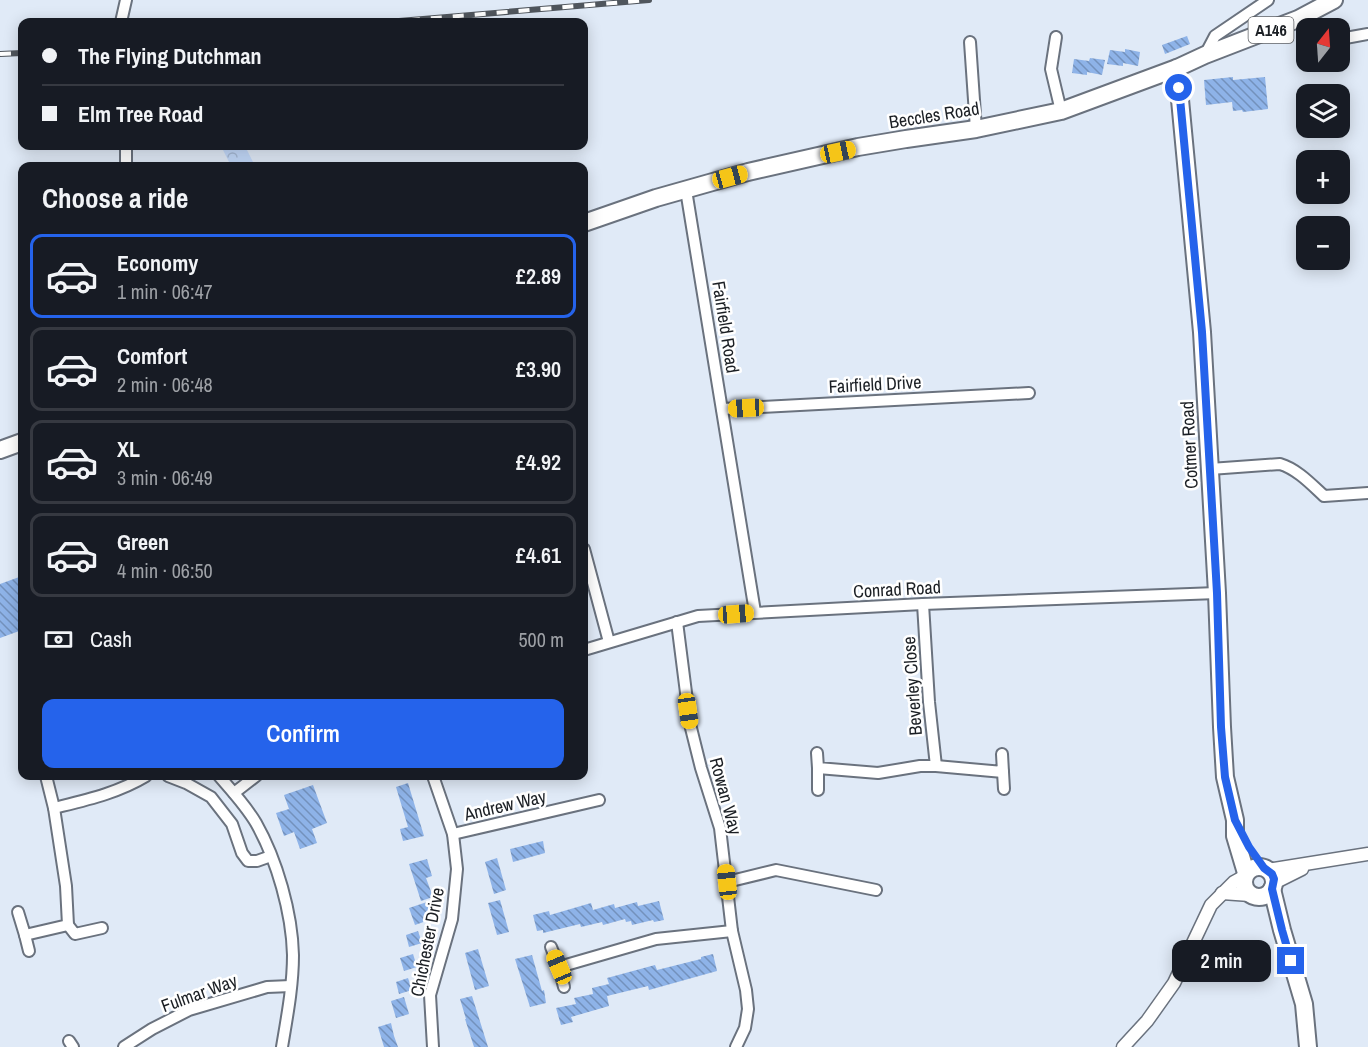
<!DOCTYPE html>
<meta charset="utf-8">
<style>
:root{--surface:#171b24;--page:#20242c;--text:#f1f3f6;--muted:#9ea1a6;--line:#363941;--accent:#2563eb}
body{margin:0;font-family:"Archivo Narrow",sans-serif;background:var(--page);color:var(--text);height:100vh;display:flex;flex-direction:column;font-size:22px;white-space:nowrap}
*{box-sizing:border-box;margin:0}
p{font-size:20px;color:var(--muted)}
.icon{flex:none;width:33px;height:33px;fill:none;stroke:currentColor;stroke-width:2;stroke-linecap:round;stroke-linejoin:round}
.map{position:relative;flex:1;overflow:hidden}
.side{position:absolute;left:18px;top:162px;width:570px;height:618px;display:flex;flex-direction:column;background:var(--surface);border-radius:12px;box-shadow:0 3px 15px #0003}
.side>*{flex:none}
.banner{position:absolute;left:18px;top:18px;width:570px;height:132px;border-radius:12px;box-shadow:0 3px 15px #0003;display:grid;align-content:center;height:132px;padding:0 24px;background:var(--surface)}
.needle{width:39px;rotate:17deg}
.tools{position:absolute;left:1296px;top:18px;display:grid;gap:12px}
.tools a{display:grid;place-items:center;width:54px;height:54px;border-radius:12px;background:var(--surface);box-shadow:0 3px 15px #0003;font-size:30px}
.end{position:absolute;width:27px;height:27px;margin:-14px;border:8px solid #2563eb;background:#fff;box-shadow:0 0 0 3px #fff}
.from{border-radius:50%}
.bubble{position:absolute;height:42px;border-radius:12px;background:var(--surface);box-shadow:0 3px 15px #0003;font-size:20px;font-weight:600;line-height:42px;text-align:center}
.car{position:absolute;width:18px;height:36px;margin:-18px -9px;border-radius:8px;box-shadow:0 0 4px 2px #0007;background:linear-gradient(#f5c518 24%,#345 0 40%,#f5c518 0 76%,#345 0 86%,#f5c518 0)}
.banner b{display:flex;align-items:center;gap:21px;height:57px;font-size:22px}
.banner b+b{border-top:2px solid var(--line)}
.banner i{width:15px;height:15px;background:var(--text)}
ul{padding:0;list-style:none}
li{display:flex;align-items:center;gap:18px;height:84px;margin:0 12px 9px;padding:0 12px;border:3px solid var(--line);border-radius:12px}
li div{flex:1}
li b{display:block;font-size:22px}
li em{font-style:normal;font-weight:600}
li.selected{border-color:var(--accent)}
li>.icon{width:54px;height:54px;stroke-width:1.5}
h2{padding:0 24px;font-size:27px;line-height:72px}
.pay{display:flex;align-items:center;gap:15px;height:66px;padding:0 24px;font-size:22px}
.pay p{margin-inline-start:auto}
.button{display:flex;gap:12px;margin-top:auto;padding:12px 24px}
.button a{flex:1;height:69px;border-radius:12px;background:var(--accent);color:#fff;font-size:24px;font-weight:600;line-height:69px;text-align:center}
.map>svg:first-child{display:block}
.park{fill:url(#park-crowns)}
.building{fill:url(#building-back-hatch)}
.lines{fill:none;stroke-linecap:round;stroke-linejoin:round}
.minor-casing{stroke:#6a727e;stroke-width:14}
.tertiary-casing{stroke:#6a727e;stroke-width:15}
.trunk-casing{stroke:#6a727e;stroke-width:20}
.minor{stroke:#fff;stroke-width:10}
.tertiary{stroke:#fff;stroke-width:12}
.trunk{stroke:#fff;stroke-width:16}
.rail-casing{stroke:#50565d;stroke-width:6}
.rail{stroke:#fff;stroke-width:4;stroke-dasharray:11;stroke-linecap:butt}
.route{stroke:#2563eb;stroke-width:8}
.labels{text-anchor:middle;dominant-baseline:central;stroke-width:5;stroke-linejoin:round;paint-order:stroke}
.shield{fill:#fff;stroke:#5f6266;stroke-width:1.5}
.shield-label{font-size:16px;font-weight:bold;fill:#1b1f24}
.street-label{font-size:18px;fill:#1b1f24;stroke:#fff}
</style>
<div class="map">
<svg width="1368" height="1047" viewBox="0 0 1368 1047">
<defs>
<pattern id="park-crowns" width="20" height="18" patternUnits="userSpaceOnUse" patternTransform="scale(1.5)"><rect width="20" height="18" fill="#c3d9fa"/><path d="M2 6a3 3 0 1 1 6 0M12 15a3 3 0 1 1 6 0" fill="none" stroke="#a7bad6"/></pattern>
<pattern id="building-back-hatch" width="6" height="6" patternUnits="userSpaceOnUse" patternTransform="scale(1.5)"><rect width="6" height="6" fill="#8eb3e8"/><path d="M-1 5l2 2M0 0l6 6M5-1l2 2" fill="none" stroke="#7391bc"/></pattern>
</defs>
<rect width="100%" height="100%" fill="#e0eaf7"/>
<polygon class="park" points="221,146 245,146 255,166 231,166"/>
<g class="building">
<polygon points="1187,36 1190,44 1165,54 1162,45"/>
<polygon points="1125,49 1140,52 1138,66 1123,63 1123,66 1107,64 1110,50 1125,52"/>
<polygon points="1090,58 1105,60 1102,75 1087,72 1087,75 1072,73 1074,59 1089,61"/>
<polygon points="1233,77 1233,80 1265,77 1268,109 1243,112 1242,110 1233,111 1232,102 1206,105 1204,80"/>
<polygon points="22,576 22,630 0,638 0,584"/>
<polygon points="408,783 424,836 403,841 400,829 408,827 396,787"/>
<polygon points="313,785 327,823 312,829 317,843 300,849 294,832 284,836 276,813 289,809 284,795"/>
<polygon points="543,841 545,853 513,862 510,849"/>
<polygon points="497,858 506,890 494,894 485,862"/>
<polygon points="427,859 432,876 426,878 433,897 421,901 409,864"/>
<polygon points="500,900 509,932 497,935 488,903"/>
<polygon points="659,901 664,920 654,922 653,920 632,925 631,921 626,922 625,919 603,925 602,922 581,927 580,924 543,933 543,930 537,931 533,915 549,911 550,915 591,903 593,910 614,904 615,908 637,902 638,906"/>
<polygon points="427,902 432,919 415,925 409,908"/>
<polygon points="418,931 422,943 409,947 406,935"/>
<polygon points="478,949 489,986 475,990 465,953"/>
<polygon points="413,954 417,967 404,971 400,958"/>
<polygon points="713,954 717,971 649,990 648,986 607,996 609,1006 571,1017 573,1022 561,1025 556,1008 576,1004 574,998 593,994 592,988 609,984 607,978 655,965 657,970 701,959 701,957"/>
<polygon points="532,955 542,991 544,990 546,1003 530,1007 515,959"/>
<polygon points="408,978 412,990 399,994 396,982"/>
<polygon points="472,996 478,1015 488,1047 474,1047 465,1019 466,1019 460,999"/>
<polygon points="404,997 409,1014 396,1018 391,1001"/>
<polygon points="391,1023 394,1036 398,1047 384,1047 378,1027"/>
</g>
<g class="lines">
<defs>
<g id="minor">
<polyline points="121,22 126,0"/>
<polyline points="1056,37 1051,69 1061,111"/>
<polyline points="1340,39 1368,34"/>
<polyline points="970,42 976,129"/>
<polyline points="1205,55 1215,36 1268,0"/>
<polyline points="126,146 126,166"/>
<polyline points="686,190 755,612"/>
<polyline points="722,409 1029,393"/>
<path d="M1210,469L1280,464C1297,469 1311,484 1324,496L1368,493"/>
<polyline points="584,549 609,642"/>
<polyline points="923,604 929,702 936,766"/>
<polyline points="677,622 690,724 701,768 720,828 732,931 746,990 748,1009 745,1028 736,1047"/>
<polyline points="584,650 698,616 923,604 1217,593"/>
<polyline points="817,753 818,768 878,773 920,766 936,766 1003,772 1002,754"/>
<polyline points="818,768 818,790"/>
<polyline points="1003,772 1004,789"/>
<polyline points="46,776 54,808"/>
<polyline points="168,776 186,783 211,797 232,824 242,853 248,861 257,861 271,856"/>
<path d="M219,776C232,791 246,806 256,823C277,860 292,913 293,955C293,986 287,1017 282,1047"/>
<polyline points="234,793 256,776"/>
<polyline points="453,834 599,800"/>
<polyline points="727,882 776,870 876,890"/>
<path d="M18,912L25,935L68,925L66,886L54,808C86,800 118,793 146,776"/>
<polyline points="68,925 75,934 102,928"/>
<polyline points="25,935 29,951"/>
<polyline points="551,947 559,967"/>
<polyline points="564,987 559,967 656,939 732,931"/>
<polyline points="69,1041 73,1047"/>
<polyline points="124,1047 152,1029 189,1010 257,990 267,987 291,986"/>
<polyline points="433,1047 430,995 452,919 457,869 453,834 433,776"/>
</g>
<g id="tertiary">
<polyline points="1268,870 1368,854"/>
<polyline points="1273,886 1276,882 1302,869"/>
<polyline points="1222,893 1250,895"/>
<polyline points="1123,1047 1147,1021 1174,983 1211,905 1234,882 1245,876"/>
</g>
<g id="trunk">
<polyline points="1177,68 1202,332 1217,593 1222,727 1225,777 1235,820 1235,836 1246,873"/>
<polyline points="584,223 656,198 748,172 858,147 906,139 976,129 1061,111 1177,68 1205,55 1298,19 1334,0"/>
<polyline points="0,450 22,442"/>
<circle cx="1259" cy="882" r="15"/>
<polyline points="1272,889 1282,930 1304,1004 1308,1047"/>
</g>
</defs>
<use href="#minor" class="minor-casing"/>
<use href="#tertiary" class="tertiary-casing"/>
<use href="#trunk" class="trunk-casing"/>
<use href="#minor" class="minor"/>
<use href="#tertiary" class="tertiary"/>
<use href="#trunk" class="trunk"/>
<defs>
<g id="rail">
<polyline points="387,22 649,0"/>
<polyline points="0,54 22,53"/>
</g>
</defs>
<use href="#rail" class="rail-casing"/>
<use href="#rail" class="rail"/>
</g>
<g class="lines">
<polyline class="route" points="1179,88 1202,332 1217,593 1221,727 1225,777 1235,820 1249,847 1264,868 1272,874 1274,879 1272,889 1282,930 1291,961"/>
</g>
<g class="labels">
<rect class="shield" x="1248.5" y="17" width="45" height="26" rx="4.5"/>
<g class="shield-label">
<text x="1271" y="30">A146</text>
</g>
<g class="street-label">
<text transform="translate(934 115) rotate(-9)">Beccles Road</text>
<text transform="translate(726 327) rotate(81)">Fairfield Road</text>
<text transform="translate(875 384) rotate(-3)">Fairfield Drive</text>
<text transform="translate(1189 445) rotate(-93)">Cotmer Road</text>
<text transform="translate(897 589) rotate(-3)">Conrad Road</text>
<text transform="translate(912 686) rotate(-94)">Beverley Close</text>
<text transform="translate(726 796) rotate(75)">Rowan Way</text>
<text transform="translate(505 805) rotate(-13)">Andrew Way</text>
<text transform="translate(427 942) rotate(-79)">Chichester Drive</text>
<text transform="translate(199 993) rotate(-20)">Fulmar Way</text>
</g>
</g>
</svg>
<div class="tools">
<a><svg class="needle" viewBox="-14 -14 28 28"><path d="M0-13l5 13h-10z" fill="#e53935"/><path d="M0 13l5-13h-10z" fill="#9ea1a6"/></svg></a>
<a><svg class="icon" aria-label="layers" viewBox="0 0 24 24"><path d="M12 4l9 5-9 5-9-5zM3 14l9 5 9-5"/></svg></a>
<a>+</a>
<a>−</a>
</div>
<i class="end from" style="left:1179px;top:88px"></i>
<i class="end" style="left:1291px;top:961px"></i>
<div class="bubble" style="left:1172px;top:940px;width:99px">2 min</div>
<i class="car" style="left:838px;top:152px;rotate:78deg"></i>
<i class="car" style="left:730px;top:177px;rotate:75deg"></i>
<i class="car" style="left:746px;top:408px;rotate:267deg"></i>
<i class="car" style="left:736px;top:614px;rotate:86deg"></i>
<i class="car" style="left:688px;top:711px;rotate:172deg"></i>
<i class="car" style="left:727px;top:882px;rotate:354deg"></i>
<i class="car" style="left:559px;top:967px;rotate:337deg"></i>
<div class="banner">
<b><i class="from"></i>The Flying Dutchman</b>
<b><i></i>Elm Tree Road</b>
</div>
<section class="side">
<h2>Choose a ride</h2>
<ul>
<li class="selected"><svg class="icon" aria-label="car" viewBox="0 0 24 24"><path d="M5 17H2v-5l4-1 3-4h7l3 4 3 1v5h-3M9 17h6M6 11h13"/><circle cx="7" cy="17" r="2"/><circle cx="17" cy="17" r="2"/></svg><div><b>Economy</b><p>1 min · 06:47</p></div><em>£2.89</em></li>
<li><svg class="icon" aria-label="car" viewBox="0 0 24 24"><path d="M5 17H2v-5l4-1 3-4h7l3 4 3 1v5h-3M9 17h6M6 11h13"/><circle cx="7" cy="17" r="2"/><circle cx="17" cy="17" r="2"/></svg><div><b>Comfort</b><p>2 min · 06:48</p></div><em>£3.90</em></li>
<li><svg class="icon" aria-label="car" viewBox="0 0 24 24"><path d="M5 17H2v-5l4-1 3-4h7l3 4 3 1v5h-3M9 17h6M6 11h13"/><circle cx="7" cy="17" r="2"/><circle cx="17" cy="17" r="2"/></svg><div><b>XL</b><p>3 min · 06:49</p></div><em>£4.92</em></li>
<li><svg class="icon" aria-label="car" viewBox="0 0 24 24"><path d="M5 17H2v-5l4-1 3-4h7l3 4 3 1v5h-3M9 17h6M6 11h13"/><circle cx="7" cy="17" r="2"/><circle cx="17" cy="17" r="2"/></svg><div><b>Green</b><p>4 min · 06:50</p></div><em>£4.61</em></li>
</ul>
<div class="pay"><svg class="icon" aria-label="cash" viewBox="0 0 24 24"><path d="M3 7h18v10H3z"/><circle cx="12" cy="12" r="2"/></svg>Cash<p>500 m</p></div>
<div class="button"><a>Confirm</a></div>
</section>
</div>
